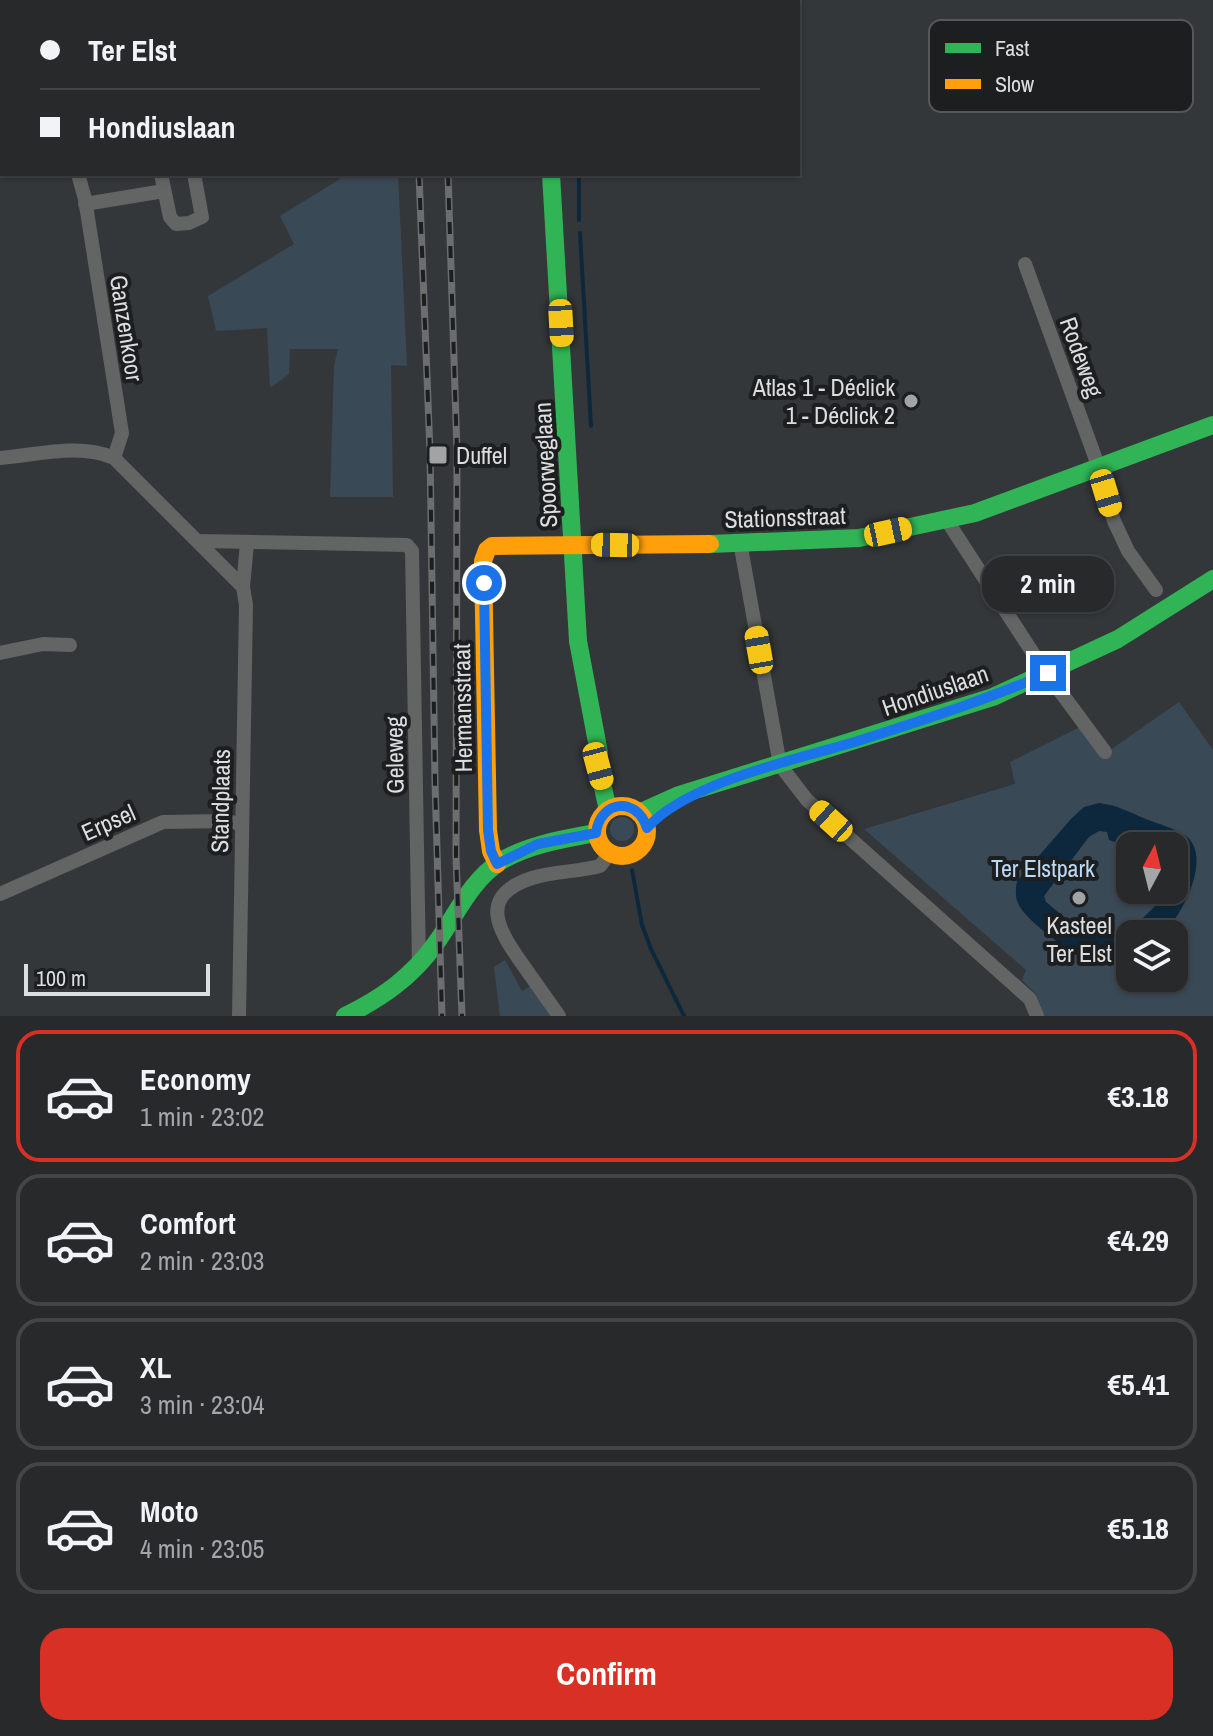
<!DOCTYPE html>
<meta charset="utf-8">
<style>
:root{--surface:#27292b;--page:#2f3133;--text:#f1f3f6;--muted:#a4a6a9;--line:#434547;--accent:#d93025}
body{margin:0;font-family:"Archivo Narrow",sans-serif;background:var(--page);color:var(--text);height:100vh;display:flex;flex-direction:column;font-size:30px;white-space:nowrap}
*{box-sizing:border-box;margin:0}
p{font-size:26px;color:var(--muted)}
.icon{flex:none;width:44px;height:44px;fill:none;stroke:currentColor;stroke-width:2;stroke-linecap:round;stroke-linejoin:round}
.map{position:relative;height:1016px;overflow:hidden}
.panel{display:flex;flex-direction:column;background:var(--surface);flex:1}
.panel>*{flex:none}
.hud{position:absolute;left:0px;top:0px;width:800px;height:176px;box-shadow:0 2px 6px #0004,0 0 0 2px var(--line);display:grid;align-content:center;height:176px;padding:0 40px;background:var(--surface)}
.needle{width:52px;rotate:7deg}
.buttons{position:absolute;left:1116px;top:832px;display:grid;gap:16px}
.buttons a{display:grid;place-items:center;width:72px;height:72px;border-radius:16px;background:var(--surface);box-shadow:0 2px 6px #0004,0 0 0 2px var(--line);font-size:40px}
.scale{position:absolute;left:24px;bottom:20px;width:186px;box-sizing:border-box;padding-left:8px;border:4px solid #dbdddf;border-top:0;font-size:22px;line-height:28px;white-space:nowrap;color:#dbdddf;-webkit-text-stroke:6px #1c1e1f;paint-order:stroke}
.end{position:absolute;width:36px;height:36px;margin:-18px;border:10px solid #1a73e8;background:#fff;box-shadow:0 0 0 4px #fff}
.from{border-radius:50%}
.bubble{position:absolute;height:56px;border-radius:24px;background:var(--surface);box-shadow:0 2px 6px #0004,0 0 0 2px var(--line);font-size:26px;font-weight:700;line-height:56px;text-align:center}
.car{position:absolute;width:24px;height:48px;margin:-24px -12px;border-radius:10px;box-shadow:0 0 6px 2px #0007;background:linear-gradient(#f5c518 24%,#345 0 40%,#f5c518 0 76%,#345 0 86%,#f5c518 0)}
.hud b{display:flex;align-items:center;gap:28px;height:76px;font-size:30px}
.hud b+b{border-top:2px solid var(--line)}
.hud i{width:20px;height:20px;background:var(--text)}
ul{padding:14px 0 0;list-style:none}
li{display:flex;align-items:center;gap:24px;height:132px;margin:0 16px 12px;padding:0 24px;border:4px solid var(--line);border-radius:24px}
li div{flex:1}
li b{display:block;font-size:30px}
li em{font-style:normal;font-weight:700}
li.on{border-color:var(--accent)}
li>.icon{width:72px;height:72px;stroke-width:1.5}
.primary-button{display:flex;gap:16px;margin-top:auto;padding:16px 40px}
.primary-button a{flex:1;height:92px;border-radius:24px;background:var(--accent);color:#fff;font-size:32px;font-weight:700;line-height:92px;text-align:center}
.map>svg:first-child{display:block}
.green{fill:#3a4956;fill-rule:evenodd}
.water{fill:#0d283c;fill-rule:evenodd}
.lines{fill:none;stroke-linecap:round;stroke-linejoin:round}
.stream{stroke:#0d283c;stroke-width:4}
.street{stroke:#636464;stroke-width:14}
.fast{stroke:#30b455;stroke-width:18}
.slow{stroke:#ff9f0a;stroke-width:18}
.rail-casing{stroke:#6b6d6e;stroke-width:7}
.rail{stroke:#1c1e1f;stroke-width:4;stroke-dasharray:12;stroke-linecap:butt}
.route{stroke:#1a73e8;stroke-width:10}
.poi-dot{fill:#a1a3a5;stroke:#1c1e1f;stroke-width:3}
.labels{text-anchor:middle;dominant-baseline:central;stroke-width:8;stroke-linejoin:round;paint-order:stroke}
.street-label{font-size:24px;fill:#dbdddf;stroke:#1c1e1f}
.poi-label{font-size:24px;fill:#dbdddf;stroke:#1c1e1f;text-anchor:end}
.park-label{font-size:24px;fill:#bbdaf6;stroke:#1c1e1f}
.key{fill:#1c1e1f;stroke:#555759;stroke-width:2}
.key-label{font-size:22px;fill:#dbdddf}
</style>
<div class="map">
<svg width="1213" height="1016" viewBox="0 0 1213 1016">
<rect width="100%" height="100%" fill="#343739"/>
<g class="green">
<polygon points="348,174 398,174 407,366 391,365 393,497 330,497 334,365 338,349 290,349 289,374 270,388 267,328 216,331 208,296 294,244 280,216"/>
<path d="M1179,702L1213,750V1016H1037L1042,1010L1036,994L1022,980L1026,970L864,829L1015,784L1010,762L1080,727L1100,757ZM1130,846H1174V890H1130ZM1130,934H1174V978H1130Z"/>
<circle cx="622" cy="829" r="12"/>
<polygon points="505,960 522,991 531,986 550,1016 500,1016 494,967"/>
</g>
<path class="water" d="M1099,803C1117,805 1129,812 1146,819C1158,824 1175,828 1186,836C1213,857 1182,915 1163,934H1130V958C1123,960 1113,964 1105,964C1082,964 1036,928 1022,910C1015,902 1015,891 1017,881L1071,819L1084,807ZM1099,831L1107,832L1109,840L1130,847L1174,846V890H1166C1159,903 1149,913 1137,923C1098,954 1078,927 1046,902L1044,896L1089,837Z"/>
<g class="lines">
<g class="stream">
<polyline points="588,2 589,0"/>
<polyline points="579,220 579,174"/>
<polyline points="580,233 591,426"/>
<polyline points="632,870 642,925 651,949 684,1016"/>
</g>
<g class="street">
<polyline points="27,0 28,2"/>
<polyline points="78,174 85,199 122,433 114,458"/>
<polyline points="161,174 170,217 176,224 189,223 202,217 194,174"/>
<polyline points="85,204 164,191"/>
<polyline points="1025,264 1095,457 1114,521 1128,551 1156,590"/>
<path d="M0,458C37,455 80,443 114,458L243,587"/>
<polyline points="946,519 1040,664 1105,752"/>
<polyline points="198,541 407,545 412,551 419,966"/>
<polyline points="740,542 780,765 807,800 1030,999 1037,1016"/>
<polyline points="0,653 43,644 70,645"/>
<polyline points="0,894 163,822 227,821 241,824"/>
<polyline points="239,1016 246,605 243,587 247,543"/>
<path d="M559,1016C547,999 535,982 523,965C498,930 477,896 532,878C554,871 578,872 600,866L610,853"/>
</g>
<g class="fast">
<polyline points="539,0 539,2"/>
<polyline points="551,174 578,641 599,753 598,766 608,810"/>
<polyline points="710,544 859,538 975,513 1213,425"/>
<polyline points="639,813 679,795 993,697 1118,639 1213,579"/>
<path d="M345,1016C382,998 412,977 436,943C457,914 470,881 501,861C530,844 564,839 596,833"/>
</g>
<g class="slow">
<circle cx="622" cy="831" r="25"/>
<polyline points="497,864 491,851 488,830 483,561 487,550 492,546 710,544"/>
</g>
<defs>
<g id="rail">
<polyline points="413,0 413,2"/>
<polyline points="434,0 434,2"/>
<polyline points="419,174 430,452 435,782 442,1016"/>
<polyline points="448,174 457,452 456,856 462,1016"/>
</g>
</defs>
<use href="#rail" class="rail-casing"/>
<use href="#rail" class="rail"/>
</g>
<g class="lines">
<path class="route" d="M484,583L488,830L491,851L497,864L538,844L596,833C600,800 637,796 647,828C688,782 798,759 858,741C923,720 986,700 1048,673"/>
</g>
<g class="poi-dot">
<circle cx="911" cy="401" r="8"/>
<rect x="428" y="445" width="20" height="20" rx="4"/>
<circle cx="1079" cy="898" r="8"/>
</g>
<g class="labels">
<g class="street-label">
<text transform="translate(127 328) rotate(81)">Ganzenkoor</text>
<text transform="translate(1082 357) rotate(70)">Rodeweg</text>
<text transform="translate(545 465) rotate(-93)">Spoorweglaan</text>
<text transform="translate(785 517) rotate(-2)">Stationsstraat</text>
<text transform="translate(935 690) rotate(-19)">Hondiuslaan</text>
<text transform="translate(462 708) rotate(-91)">Hermansstraat</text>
<text transform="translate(394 755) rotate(-91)">Geleweg</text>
<text transform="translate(220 801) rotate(-89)">Standplaats</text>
<text transform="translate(108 822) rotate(-24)">Erpsel</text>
</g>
<g class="poi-label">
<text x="895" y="387">Atlas 1 - Déclick<tspan x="895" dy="28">1 - Déclick 2</tspan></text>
<text x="456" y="455" text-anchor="start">Duffel</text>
<text x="1079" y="925" text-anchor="middle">Kasteel<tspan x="1079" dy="28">Ter Elst</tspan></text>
</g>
<g class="park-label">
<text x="1043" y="868">Ter Elstpark</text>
</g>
</g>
<rect x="929" y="20" width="264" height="92" rx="12" class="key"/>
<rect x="945" y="43" width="36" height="10" fill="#30b455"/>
<rect x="945" y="79" width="36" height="10" fill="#ff9f0a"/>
<g class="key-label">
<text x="995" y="56">Fast</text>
<text x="995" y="92">Slow</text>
</g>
</svg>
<div class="buttons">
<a><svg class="needle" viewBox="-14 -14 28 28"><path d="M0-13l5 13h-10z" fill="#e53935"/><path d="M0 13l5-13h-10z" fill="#a4a6a9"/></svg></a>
<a><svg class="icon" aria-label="layers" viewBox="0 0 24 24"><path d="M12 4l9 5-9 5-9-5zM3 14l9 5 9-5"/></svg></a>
</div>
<div class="scale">100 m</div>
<i class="end from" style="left:484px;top:583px"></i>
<i class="end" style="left:1048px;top:673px"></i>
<div class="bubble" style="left:982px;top:556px;width:132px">2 min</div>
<i class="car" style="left:561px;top:323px;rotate:177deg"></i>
<i class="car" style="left:1106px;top:493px;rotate:163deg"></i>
<i class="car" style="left:888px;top:532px;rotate:78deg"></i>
<i class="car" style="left:615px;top:545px;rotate:271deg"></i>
<i class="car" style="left:759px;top:650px;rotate:350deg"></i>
<i class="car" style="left:598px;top:766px;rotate:165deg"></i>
<i class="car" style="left:831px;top:821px;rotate:312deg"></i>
<div class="hud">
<b><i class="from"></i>Ter Elst</b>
<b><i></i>Hondiuslaan</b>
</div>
</div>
<section class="panel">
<ul>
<li class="on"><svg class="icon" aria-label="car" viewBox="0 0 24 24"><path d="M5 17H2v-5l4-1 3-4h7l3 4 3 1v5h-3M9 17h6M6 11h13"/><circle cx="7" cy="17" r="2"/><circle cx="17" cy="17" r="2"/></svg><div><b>Economy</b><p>1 min · 23:02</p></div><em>€3.18</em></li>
<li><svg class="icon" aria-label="car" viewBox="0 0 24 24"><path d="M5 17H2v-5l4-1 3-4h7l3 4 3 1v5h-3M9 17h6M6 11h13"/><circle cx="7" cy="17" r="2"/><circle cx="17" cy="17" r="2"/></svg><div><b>Comfort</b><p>2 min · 23:03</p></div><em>€4.29</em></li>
<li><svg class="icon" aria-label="car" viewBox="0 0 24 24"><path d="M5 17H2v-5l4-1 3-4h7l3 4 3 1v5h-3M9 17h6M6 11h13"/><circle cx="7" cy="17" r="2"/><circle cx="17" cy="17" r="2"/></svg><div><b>XL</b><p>3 min · 23:04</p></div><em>€5.41</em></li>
<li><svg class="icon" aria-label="car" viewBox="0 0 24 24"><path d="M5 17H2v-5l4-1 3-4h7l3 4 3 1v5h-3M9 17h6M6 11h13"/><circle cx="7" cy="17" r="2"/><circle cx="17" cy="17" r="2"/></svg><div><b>Moto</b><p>4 min · 23:05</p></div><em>€5.18</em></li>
</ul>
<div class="primary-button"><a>Confirm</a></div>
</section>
